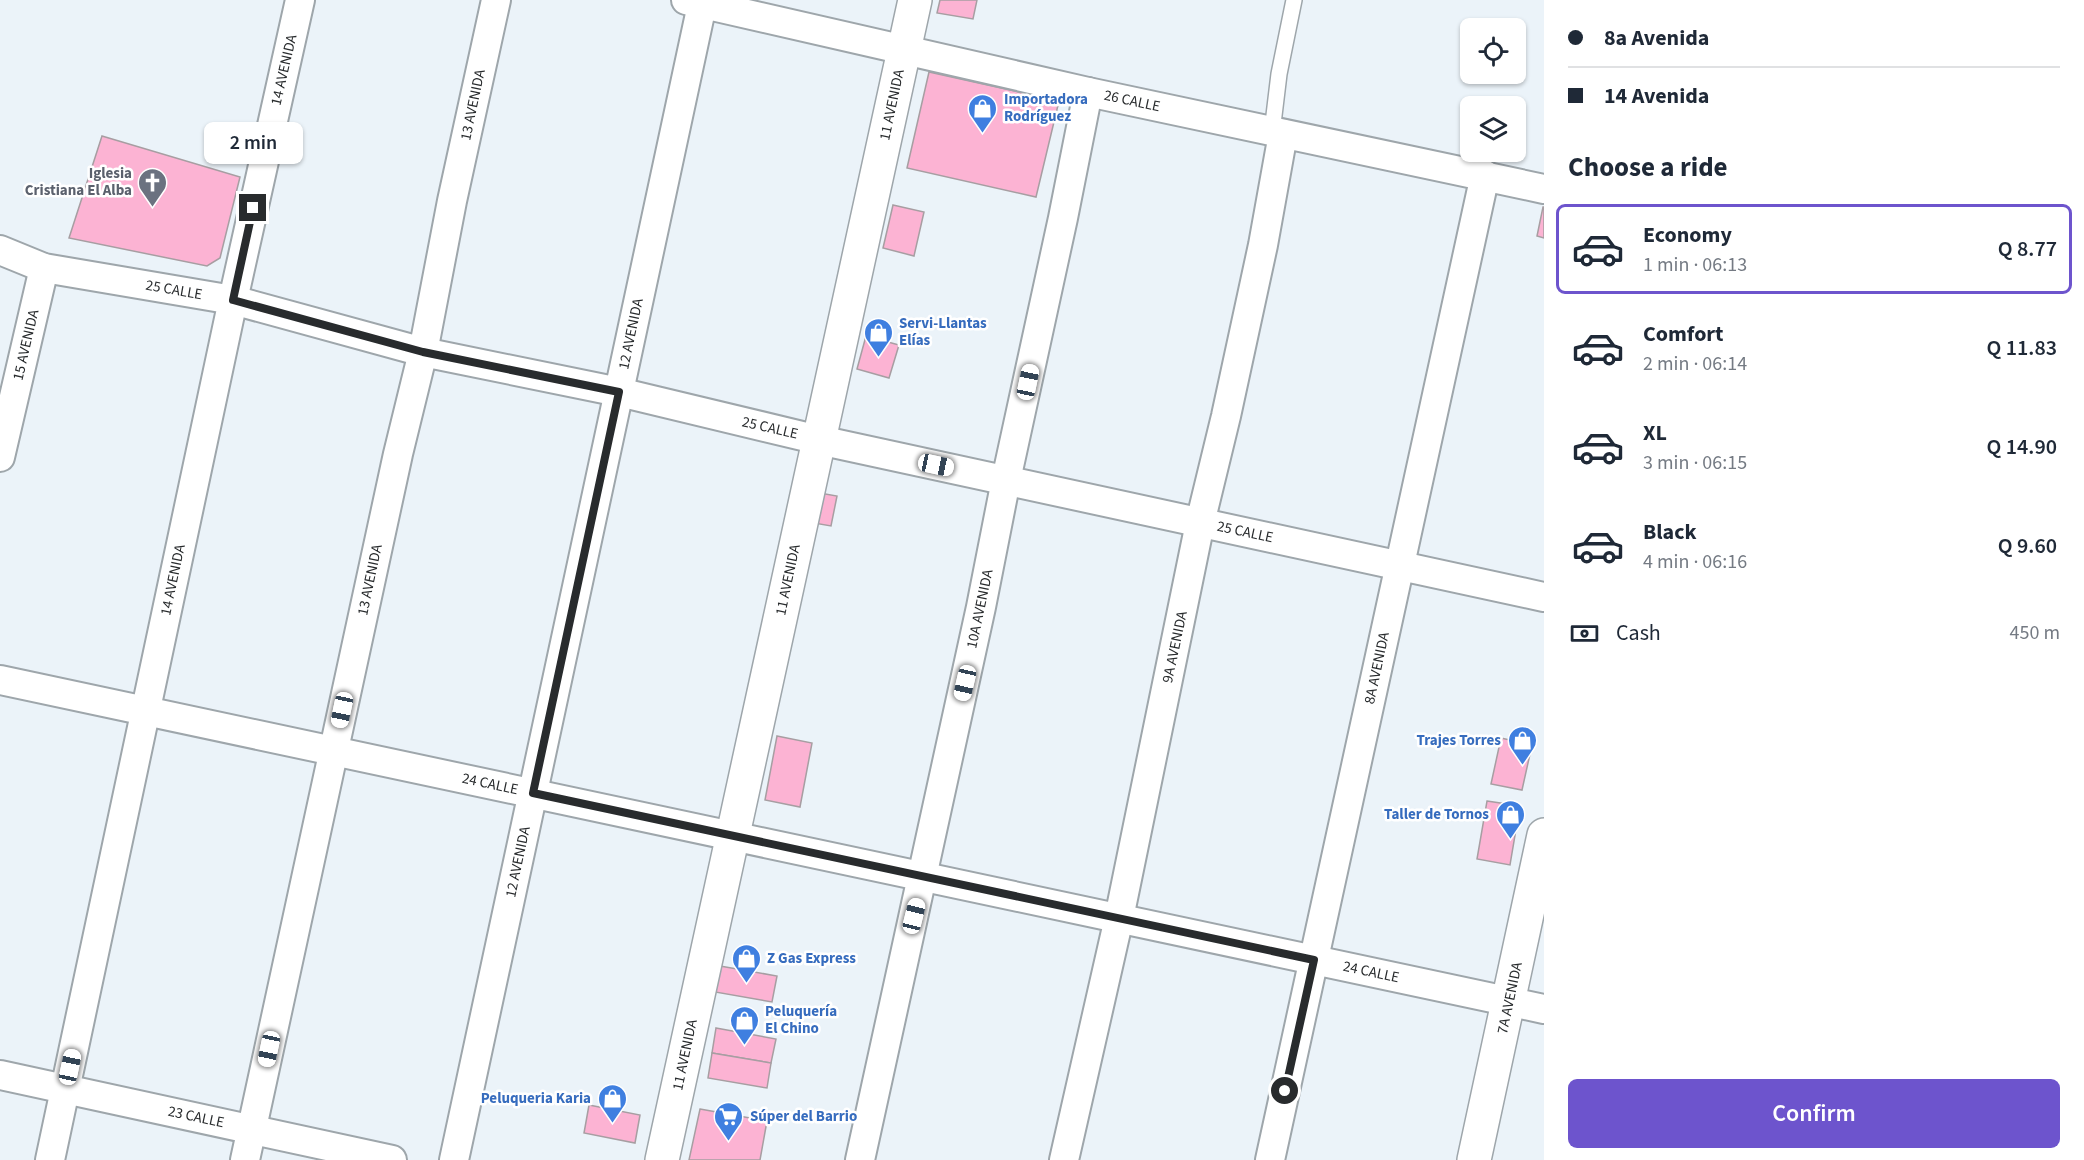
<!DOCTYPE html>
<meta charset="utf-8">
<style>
:root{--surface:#fff;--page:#f6f6f7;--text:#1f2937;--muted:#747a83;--line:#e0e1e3;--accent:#6d54cd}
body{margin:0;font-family:"Source Sans 3",sans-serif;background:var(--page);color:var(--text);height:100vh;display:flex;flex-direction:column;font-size:22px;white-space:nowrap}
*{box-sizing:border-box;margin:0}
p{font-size:20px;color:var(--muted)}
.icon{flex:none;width:33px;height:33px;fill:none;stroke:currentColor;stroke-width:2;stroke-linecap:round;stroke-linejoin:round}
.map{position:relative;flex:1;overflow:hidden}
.side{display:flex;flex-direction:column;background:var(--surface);width:540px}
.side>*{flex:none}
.hud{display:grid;align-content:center;height:132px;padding:0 24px;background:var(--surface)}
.fabs{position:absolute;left:1460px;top:18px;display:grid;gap:12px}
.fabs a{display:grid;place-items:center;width:66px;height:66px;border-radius:9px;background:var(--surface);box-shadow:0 2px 4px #0004;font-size:30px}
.end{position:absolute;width:27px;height:27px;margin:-14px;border:8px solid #282b2d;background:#fff;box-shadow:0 0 0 3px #fff}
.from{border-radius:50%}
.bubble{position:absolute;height:42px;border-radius:9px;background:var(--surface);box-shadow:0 2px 4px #0004;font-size:20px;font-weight:600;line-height:42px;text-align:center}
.car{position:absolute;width:18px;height:36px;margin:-18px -9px;border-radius:8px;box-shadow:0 0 4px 2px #0007;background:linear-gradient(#fff 24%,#345 0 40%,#fff 0 76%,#345 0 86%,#fff 0)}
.hud b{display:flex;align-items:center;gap:21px;height:57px;font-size:22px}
.hud b+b{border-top:2px solid var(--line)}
.hud i{width:15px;height:15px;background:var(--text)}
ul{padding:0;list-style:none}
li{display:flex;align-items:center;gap:18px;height:90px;margin:0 12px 9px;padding:0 12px;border:3px solid transparent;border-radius:9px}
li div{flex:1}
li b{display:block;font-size:22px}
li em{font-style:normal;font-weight:600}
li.selected{border-color:var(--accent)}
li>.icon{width:54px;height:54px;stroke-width:1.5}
h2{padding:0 24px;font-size:27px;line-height:72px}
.pay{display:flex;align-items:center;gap:15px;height:66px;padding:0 24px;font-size:22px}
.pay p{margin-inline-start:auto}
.action{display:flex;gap:12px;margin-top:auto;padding:12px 24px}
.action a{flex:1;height:69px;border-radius:9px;background:var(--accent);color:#fff;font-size:24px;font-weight:600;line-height:69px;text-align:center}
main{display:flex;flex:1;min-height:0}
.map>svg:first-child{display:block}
.building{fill:#fcb3d3;stroke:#a79ea2;stroke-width:1.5}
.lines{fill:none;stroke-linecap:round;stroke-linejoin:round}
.service-casing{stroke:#9ea6ab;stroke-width:18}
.minor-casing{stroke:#9ea6ab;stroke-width:32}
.secondary-casing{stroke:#9ea6ab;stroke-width:36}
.service{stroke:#fff;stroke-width:15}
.minor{stroke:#fff;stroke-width:28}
.secondary{stroke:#fff;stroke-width:33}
.route{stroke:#282b2d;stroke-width:8}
.labels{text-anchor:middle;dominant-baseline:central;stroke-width:5;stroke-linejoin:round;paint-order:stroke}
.street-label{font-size:15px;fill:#282b2d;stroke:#fff}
.shop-label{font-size:15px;font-weight:bold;fill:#366cbe;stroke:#fff;text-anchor:start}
.worship-label{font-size:15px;font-weight:bold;fill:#5b616d;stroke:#fff;text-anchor:end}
</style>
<main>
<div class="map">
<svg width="1544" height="1160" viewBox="0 0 1544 1160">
<rect width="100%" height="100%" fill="#ebf3f9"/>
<g class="building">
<polygon points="940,0 977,0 973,19 937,13"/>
<polygon points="929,72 1059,101 1036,197 907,168"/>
<polygon points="102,136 240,177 220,258 207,266 69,238"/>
<polygon points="893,205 924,212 914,256 883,248"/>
<polygon points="1543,207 1544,207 1544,238 1537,236"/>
<polygon points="866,336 899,345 889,378 857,369"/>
<polygon points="814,492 837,496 831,526 808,522"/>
<polygon points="777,736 812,743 800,807 765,800"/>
<polygon points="1501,738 1532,745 1522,790 1491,784"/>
<polygon points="1487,801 1520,806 1510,865 1477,859"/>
<polygon points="720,966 777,976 772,1002 715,992"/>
<polygon points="716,1028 776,1039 771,1063 712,1053"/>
<polygon points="712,1053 771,1063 767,1088 708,1078"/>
<polygon points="589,1105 640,1115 635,1143 584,1133"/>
<polygon points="700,1109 767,1121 760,1160 689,1160"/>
</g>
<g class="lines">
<defs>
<polyline id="service" points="1272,132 1279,74 1294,0"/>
<g id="minor">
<polyline points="686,0 1088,92 1544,189"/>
<polyline points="0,250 44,268 233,300 423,352 619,392 819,440 1544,597"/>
<polyline points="0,457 44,268"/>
<polyline points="0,680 1544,1009"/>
<polyline points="0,1075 392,1160"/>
<polyline points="50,1160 233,300 300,0"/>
<polyline points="245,1160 398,454 423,352 452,201 496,0"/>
<polyline points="454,1160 703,0"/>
<polyline points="860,1160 981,607 1006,480 1063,218 1088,92"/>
<polyline points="1064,1160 1119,918 1200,523 1226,416 1263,245 1283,134"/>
<polyline points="1270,1160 1485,175"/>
</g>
<g id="secondary">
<polyline points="662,1160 915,0"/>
<polyline points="1474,1160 1544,835"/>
</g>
</defs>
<use href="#service" class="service-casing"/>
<use href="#minor" class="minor-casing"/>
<use href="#secondary" class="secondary-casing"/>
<use href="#service" class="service"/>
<use href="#minor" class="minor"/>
<use href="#secondary" class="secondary"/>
</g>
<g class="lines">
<polyline class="route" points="253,208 233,300 423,352 619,392 533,793 1314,960 1285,1091"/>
</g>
<defs>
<symbol id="shop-pin" viewBox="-11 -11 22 30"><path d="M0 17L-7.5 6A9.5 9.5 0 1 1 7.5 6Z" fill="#3f7fe0" stroke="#fff"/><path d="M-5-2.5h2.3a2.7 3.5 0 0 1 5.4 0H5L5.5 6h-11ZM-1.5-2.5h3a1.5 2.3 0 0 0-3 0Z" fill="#fff"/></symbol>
<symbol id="church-pin" viewBox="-11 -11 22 30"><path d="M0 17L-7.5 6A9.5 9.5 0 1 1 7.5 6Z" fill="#6b7280" stroke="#fff"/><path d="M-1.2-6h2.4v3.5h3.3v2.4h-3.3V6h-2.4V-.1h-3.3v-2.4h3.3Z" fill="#fff"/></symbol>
<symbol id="supermarket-pin" viewBox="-11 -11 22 30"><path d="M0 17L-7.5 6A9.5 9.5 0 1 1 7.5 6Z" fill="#3f7fe0" stroke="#fff"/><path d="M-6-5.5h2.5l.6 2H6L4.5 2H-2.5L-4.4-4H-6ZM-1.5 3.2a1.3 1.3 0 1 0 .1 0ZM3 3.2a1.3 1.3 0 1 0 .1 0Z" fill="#fff"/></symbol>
</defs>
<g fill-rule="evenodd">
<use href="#shop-pin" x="966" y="92" width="33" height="45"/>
<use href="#church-pin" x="136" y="166" width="33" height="45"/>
<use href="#shop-pin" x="862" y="316" width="33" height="45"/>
<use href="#shop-pin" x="1506" y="724" width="33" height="45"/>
<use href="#shop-pin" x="1494" y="798" width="33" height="45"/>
<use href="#shop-pin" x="730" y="942" width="33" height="45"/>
<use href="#shop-pin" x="728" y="1004" width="33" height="45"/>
<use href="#shop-pin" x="596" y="1082" width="33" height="45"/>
<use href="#supermarket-pin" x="712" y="1100" width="33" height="45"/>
</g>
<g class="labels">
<g class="street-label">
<text transform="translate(284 70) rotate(-77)">14 AVENIDA</text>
<text transform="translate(1132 101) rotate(12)">26 CALLE</text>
<text transform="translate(473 105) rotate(-78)">13 AVENIDA</text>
<text transform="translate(892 105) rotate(-78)">11 AVENIDA</text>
<text transform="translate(174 290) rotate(10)">25 CALLE</text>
<text transform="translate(631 334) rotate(-78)">12 AVENIDA</text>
<text transform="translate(26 345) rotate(-77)">15 AVENIDA</text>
<text transform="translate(770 428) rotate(13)">25 CALLE</text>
<text transform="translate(1245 532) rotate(12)">25 CALLE</text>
<text transform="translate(173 580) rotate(-78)">14 AVENIDA</text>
<text transform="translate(370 580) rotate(-78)">13 AVENIDA</text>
<text transform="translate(788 580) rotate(-78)">11 AVENIDA</text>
<text transform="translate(980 609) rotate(-78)">10A AVENIDA</text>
<text transform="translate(1175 647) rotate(-78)">9A AVENIDA</text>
<text transform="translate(1377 668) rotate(-78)">8A AVENIDA</text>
<text transform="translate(490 784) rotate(12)">24 CALLE</text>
<text transform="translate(518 862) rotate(-78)">12 AVENIDA</text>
<text transform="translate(1371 972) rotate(12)">24 CALLE</text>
<text transform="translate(1510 998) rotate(-78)">7A AVENIDA</text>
<text transform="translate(685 1055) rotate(-78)">11 AVENIDA</text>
<text transform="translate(196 1117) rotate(12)">23 CALLE</text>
</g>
<g class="shop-label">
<text x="1004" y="99">Importadora<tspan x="1004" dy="17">Rodríguez</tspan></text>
<text x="899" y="323">Servi-Llantas<tspan x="899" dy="17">Elías</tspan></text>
<text x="1501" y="740" text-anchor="end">Trajes Torres</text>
<text x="1489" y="814" text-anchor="end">Taller de Tornos</text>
<text x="767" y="958">Z Gas Express</text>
<text x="765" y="1011">Peluquería<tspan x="765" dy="17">El Chino</tspan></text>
<text x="591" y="1098" text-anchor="end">Peluqueria Karia</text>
<text x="750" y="1116">Súper del Barrio</text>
</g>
<g class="worship-label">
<text x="132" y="173">Iglesia<tspan x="132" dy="17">Cristiana El Alba</tspan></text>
</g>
</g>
</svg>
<div class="fabs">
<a><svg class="icon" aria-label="locate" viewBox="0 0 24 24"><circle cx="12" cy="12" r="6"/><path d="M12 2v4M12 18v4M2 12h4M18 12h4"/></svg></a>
<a><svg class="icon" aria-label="layers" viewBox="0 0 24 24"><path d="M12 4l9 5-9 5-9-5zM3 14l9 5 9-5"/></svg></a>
</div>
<i class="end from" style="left:1285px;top:1091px"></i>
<i class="end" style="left:253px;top:208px"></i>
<div class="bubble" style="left:204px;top:122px;width:99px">2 min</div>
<i class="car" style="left:1028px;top:382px;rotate:12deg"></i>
<i class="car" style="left:936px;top:465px;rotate:102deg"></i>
<i class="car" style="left:965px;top:683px;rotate:193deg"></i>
<i class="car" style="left:342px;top:710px;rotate:192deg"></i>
<i class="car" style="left:914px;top:916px;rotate:14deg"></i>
<i class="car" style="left:269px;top:1049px;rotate:192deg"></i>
<i class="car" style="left:70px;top:1067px;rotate:12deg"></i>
</div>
<section class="side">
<div class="hud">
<b><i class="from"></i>8a Avenida</b>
<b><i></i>14 Avenida</b>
</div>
<h2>Choose a ride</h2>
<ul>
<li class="selected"><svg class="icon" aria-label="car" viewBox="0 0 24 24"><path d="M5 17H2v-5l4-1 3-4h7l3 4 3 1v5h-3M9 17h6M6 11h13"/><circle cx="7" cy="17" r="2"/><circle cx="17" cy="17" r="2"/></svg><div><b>Economy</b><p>1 min · 06:13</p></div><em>Q 8.77</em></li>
<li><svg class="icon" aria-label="car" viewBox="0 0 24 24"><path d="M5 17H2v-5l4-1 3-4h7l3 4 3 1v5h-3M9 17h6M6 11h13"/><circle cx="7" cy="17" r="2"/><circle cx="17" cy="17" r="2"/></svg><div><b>Comfort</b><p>2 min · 06:14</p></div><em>Q 11.83</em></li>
<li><svg class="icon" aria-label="car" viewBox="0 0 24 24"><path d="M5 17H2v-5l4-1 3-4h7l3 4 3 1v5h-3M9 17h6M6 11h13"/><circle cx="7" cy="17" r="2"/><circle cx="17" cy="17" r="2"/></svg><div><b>XL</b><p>3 min · 06:15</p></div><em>Q 14.90</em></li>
<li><svg class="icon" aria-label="car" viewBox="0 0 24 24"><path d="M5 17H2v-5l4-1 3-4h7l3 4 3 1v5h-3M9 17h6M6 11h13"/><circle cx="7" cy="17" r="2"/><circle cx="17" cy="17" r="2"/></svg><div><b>Black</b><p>4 min · 06:16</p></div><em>Q 9.60</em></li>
</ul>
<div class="pay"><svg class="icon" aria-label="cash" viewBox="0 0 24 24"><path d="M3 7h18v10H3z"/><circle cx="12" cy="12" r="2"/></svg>Cash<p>450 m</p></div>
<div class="action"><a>Confirm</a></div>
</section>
</main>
